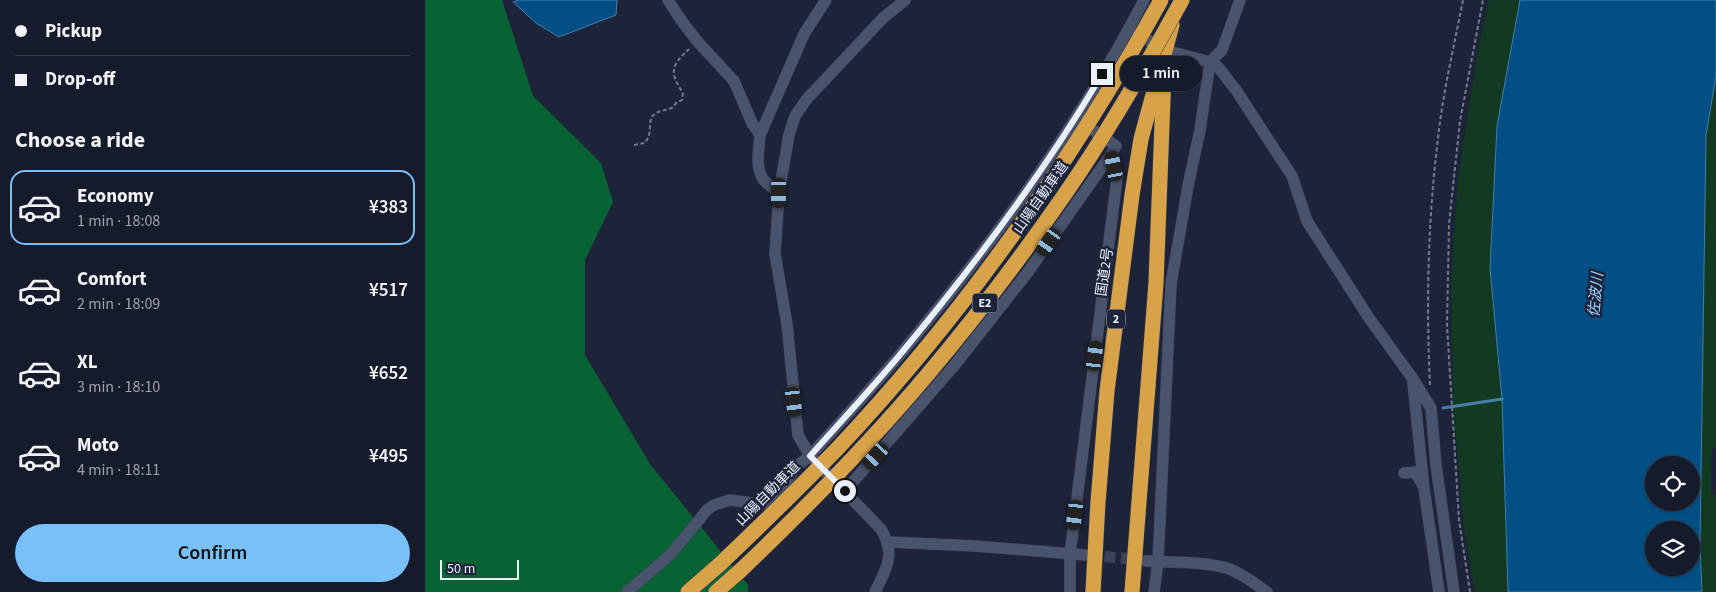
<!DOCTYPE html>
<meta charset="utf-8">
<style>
:root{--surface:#161b2c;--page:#232838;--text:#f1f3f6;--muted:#9ea1a9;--line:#353948;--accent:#79bff8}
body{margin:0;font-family:"Source Sans 3","Noto Sans JP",sans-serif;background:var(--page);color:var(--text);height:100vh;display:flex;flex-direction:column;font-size:19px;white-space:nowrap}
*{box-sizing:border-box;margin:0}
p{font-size:16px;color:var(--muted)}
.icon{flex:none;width:28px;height:28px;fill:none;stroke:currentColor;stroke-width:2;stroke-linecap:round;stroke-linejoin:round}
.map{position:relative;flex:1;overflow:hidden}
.drawer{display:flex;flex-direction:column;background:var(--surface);width:425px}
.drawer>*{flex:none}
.hud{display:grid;align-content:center;height:110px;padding:0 15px;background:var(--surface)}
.tools{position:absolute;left:1220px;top:456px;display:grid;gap:10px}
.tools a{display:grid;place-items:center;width:55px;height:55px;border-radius:50%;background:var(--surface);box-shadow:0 1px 4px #0004,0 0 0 1px var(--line);font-size:25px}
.scale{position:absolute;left:15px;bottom:12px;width:79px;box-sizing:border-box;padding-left:5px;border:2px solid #eaeffe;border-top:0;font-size:14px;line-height:18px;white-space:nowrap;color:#eaeffe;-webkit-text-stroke:4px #1d243a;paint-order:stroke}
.end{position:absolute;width:22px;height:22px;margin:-11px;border:6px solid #eaeffe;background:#111;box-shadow:0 0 0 2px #111}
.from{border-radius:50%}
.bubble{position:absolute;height:35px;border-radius:18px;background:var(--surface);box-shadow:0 1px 4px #0004,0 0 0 1px var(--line);font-size:16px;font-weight:600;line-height:35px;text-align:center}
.car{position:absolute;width:15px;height:30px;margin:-15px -8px;border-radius:6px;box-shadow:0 0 4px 1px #0007;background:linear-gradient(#222 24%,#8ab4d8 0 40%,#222 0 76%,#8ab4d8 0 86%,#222 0)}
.hud b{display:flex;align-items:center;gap:18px;height:48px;font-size:19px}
.hud b+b{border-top:1px solid var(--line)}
.hud i{width:12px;height:12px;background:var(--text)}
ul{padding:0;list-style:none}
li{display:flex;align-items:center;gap:15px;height:75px;margin:0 10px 8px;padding:0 5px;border:2px solid transparent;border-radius:15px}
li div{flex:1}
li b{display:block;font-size:19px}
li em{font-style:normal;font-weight:600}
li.current{border-color:var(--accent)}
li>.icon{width:45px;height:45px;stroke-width:1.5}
h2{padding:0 15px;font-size:22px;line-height:60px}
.primary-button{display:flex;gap:10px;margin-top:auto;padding:10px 15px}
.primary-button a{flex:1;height:58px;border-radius:30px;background:var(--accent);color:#111;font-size:20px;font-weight:600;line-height:58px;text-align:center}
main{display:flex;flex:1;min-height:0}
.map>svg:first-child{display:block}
.green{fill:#123921}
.forest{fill:#076334}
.water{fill:#014f84;stroke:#477fa9;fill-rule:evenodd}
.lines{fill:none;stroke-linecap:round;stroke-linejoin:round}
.stream{stroke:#477fa9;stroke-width:3}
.minor-tunnel{stroke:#3c4257;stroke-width:11;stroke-dasharray:11 5.5;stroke-linecap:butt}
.minor-casing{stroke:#3a3f52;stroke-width:12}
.highway-casing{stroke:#3a3f52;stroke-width:16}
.path{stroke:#757b8e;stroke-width:2;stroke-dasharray:4 2.5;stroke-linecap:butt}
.minor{stroke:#4a536c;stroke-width:11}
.highway{stroke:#d8a248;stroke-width:15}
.highway-bridge-casing{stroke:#3a3f52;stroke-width:16;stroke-linecap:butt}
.highway-bridge{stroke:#d8a248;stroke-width:15}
.route{stroke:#eaeffe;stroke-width:6}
.labels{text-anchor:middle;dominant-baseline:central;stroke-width:5;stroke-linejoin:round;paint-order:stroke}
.shield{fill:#1d243a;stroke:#acb2c3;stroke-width:1}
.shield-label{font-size:12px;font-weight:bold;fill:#eaeffe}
.street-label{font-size:14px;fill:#eaeffe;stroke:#1d243a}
.water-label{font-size:15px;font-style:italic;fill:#9ed0fe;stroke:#1d243a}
</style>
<main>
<section class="drawer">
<div class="hud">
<b><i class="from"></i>Pickup</b>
<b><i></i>Drop-off</b>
</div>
<h2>Choose a ride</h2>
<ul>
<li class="current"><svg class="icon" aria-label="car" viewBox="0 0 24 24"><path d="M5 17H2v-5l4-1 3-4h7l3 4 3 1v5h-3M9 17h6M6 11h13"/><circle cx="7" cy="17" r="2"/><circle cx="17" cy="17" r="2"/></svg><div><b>Economy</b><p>1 min · 18:08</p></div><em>¥383</em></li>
<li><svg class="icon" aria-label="car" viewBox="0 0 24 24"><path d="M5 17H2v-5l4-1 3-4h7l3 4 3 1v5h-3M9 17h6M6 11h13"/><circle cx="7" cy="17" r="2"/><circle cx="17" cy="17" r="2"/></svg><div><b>Comfort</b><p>2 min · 18:09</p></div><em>¥517</em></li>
<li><svg class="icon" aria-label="car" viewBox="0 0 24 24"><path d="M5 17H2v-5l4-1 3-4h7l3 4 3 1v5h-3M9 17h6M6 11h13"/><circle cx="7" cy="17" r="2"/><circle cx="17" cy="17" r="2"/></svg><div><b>XL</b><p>3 min · 18:10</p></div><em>¥652</em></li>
<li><svg class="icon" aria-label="car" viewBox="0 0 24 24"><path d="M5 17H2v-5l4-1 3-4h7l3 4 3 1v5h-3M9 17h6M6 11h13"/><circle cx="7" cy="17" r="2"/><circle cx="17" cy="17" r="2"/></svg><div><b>Moto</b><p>4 min · 18:11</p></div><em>¥495</em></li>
</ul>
<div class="primary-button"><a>Confirm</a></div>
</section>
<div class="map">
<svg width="1291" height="592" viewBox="0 0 1291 592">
<rect width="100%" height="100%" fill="#1d243a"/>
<g class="green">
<polygon points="1064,0 1095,0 1072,126 1065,268 1077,399 1083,592 1050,592 1039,526 1028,408 1026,284 1033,177 1053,50"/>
<polygon points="1291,76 1291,448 1287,449 1286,493 1291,494 1291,592 1277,592 1275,545 1281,135"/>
</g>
<polygon class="forest" points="0,0 77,0 108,96 176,163 188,202 160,260 160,355 225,464 323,585 323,592 0,592"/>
<g class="water">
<polygon points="94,0 192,0 191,15 134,37 111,23 88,2"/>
<path d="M1095,0H1291V76L1281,135L1275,545L1277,592H1083L1077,399L1065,268L1072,126ZM1229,465H1266V502H1229ZM1229,530H1266V568H1229Z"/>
</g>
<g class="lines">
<polyline class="stream" points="1018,408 1077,399"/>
<polyline class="minor-tunnel" points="663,555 717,560"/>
<defs>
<g id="minor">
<polyline points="243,0 256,20 272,41 309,81 327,123 335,135"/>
<polyline points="710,33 740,50 785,62 793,67 811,90 867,176 882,221 944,318 988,379 1006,408 1011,465 1029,592"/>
<path d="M354,193C349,189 342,184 338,179C330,166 334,149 335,135L379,34L401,0"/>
<polyline points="988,383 999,488 1014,592"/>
<polyline points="979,473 990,472 997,484"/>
<polyline points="420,491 529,366 603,272 687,153 691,146 655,121"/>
<polyline points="464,542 550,546 660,555"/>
<path d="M721,561C748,563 776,561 802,568C816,573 829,583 842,592"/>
<path d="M202,592L246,554L282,510L289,505L305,500L334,504L342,503L353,493L373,465L385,456C418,419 452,383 483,345C572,238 655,124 719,0"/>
<path d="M450,592C462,567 471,555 456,529L385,456L373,435L362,324L350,254L354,193L364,135L370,116L381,100L457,19L480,0"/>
<polyline points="645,592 645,554 692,178 687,153"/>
<polyline points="729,592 733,562 746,284 763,186 775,130 785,62 797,50 815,0"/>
</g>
<g id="highway">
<polyline points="263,592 294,565"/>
<polyline points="291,592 316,570"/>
<polyline points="668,592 673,502 682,391 707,195 716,139 747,25"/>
<polyline points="707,592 731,283 739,72"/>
</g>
</defs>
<use href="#minor" class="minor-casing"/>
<use href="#highway" class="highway-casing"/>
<g class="path">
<path d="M209,145L220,143L224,136L226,117L233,112L247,108L252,102L257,100L258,93C244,72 246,66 264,49"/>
<path d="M1005,385C1001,303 1003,220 1013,138C1018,92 1029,46 1038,0"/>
<polyline points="1045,592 1034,520 1022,325 1024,224 1035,121 1058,0"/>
</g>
<use href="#minor" class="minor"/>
<use href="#highway" class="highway"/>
<defs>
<g id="highway-bridge">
<path d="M294,565C334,527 373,489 412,449C538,315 647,161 736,0"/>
<path d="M316,570C381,508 445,443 503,374C552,316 597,256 640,194C683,132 721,66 757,0"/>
</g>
</defs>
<use href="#highway-bridge" class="highway-bridge-casing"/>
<use href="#highway-bridge" class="highway-bridge"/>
</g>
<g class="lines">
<path class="route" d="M420,491L385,456C418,419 452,383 483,345C554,259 621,170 677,74"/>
</g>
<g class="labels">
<g class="shield">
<rect x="547.5" y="293.5" width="25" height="19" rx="4"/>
<rect x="682" y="309.5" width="18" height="19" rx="4"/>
</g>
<g class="shield-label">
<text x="560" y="303">E2</text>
<text x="691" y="319">2</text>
</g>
<g class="street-label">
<text transform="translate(616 198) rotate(-55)">山陽自動車道</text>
<text transform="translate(680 272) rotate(-82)">国道2号</text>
<text transform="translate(343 494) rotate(-45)">山陽自動車道</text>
</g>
<g class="water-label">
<text transform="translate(1171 295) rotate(-85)">佐波川</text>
</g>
</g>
</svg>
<div class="tools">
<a><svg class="icon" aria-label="locate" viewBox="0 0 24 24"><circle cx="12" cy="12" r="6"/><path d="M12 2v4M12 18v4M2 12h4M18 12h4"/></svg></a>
<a><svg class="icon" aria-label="layers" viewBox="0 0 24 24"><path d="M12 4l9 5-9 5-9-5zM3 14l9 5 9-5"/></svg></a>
</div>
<div class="scale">50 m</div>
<i class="end from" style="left:420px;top:491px"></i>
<i class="end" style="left:677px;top:74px"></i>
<div class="bubble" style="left:695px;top:56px;width:82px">1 min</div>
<i class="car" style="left:689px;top:166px;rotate:349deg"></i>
<i class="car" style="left:354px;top:193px;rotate:181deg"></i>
<i class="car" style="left:624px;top:242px;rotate:215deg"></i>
<i class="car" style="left:670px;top:356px;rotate:7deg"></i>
<i class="car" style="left:369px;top:402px;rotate:173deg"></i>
<i class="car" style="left:451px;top:456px;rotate:222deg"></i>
<i class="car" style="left:650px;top:515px;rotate:187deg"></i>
</div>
</main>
